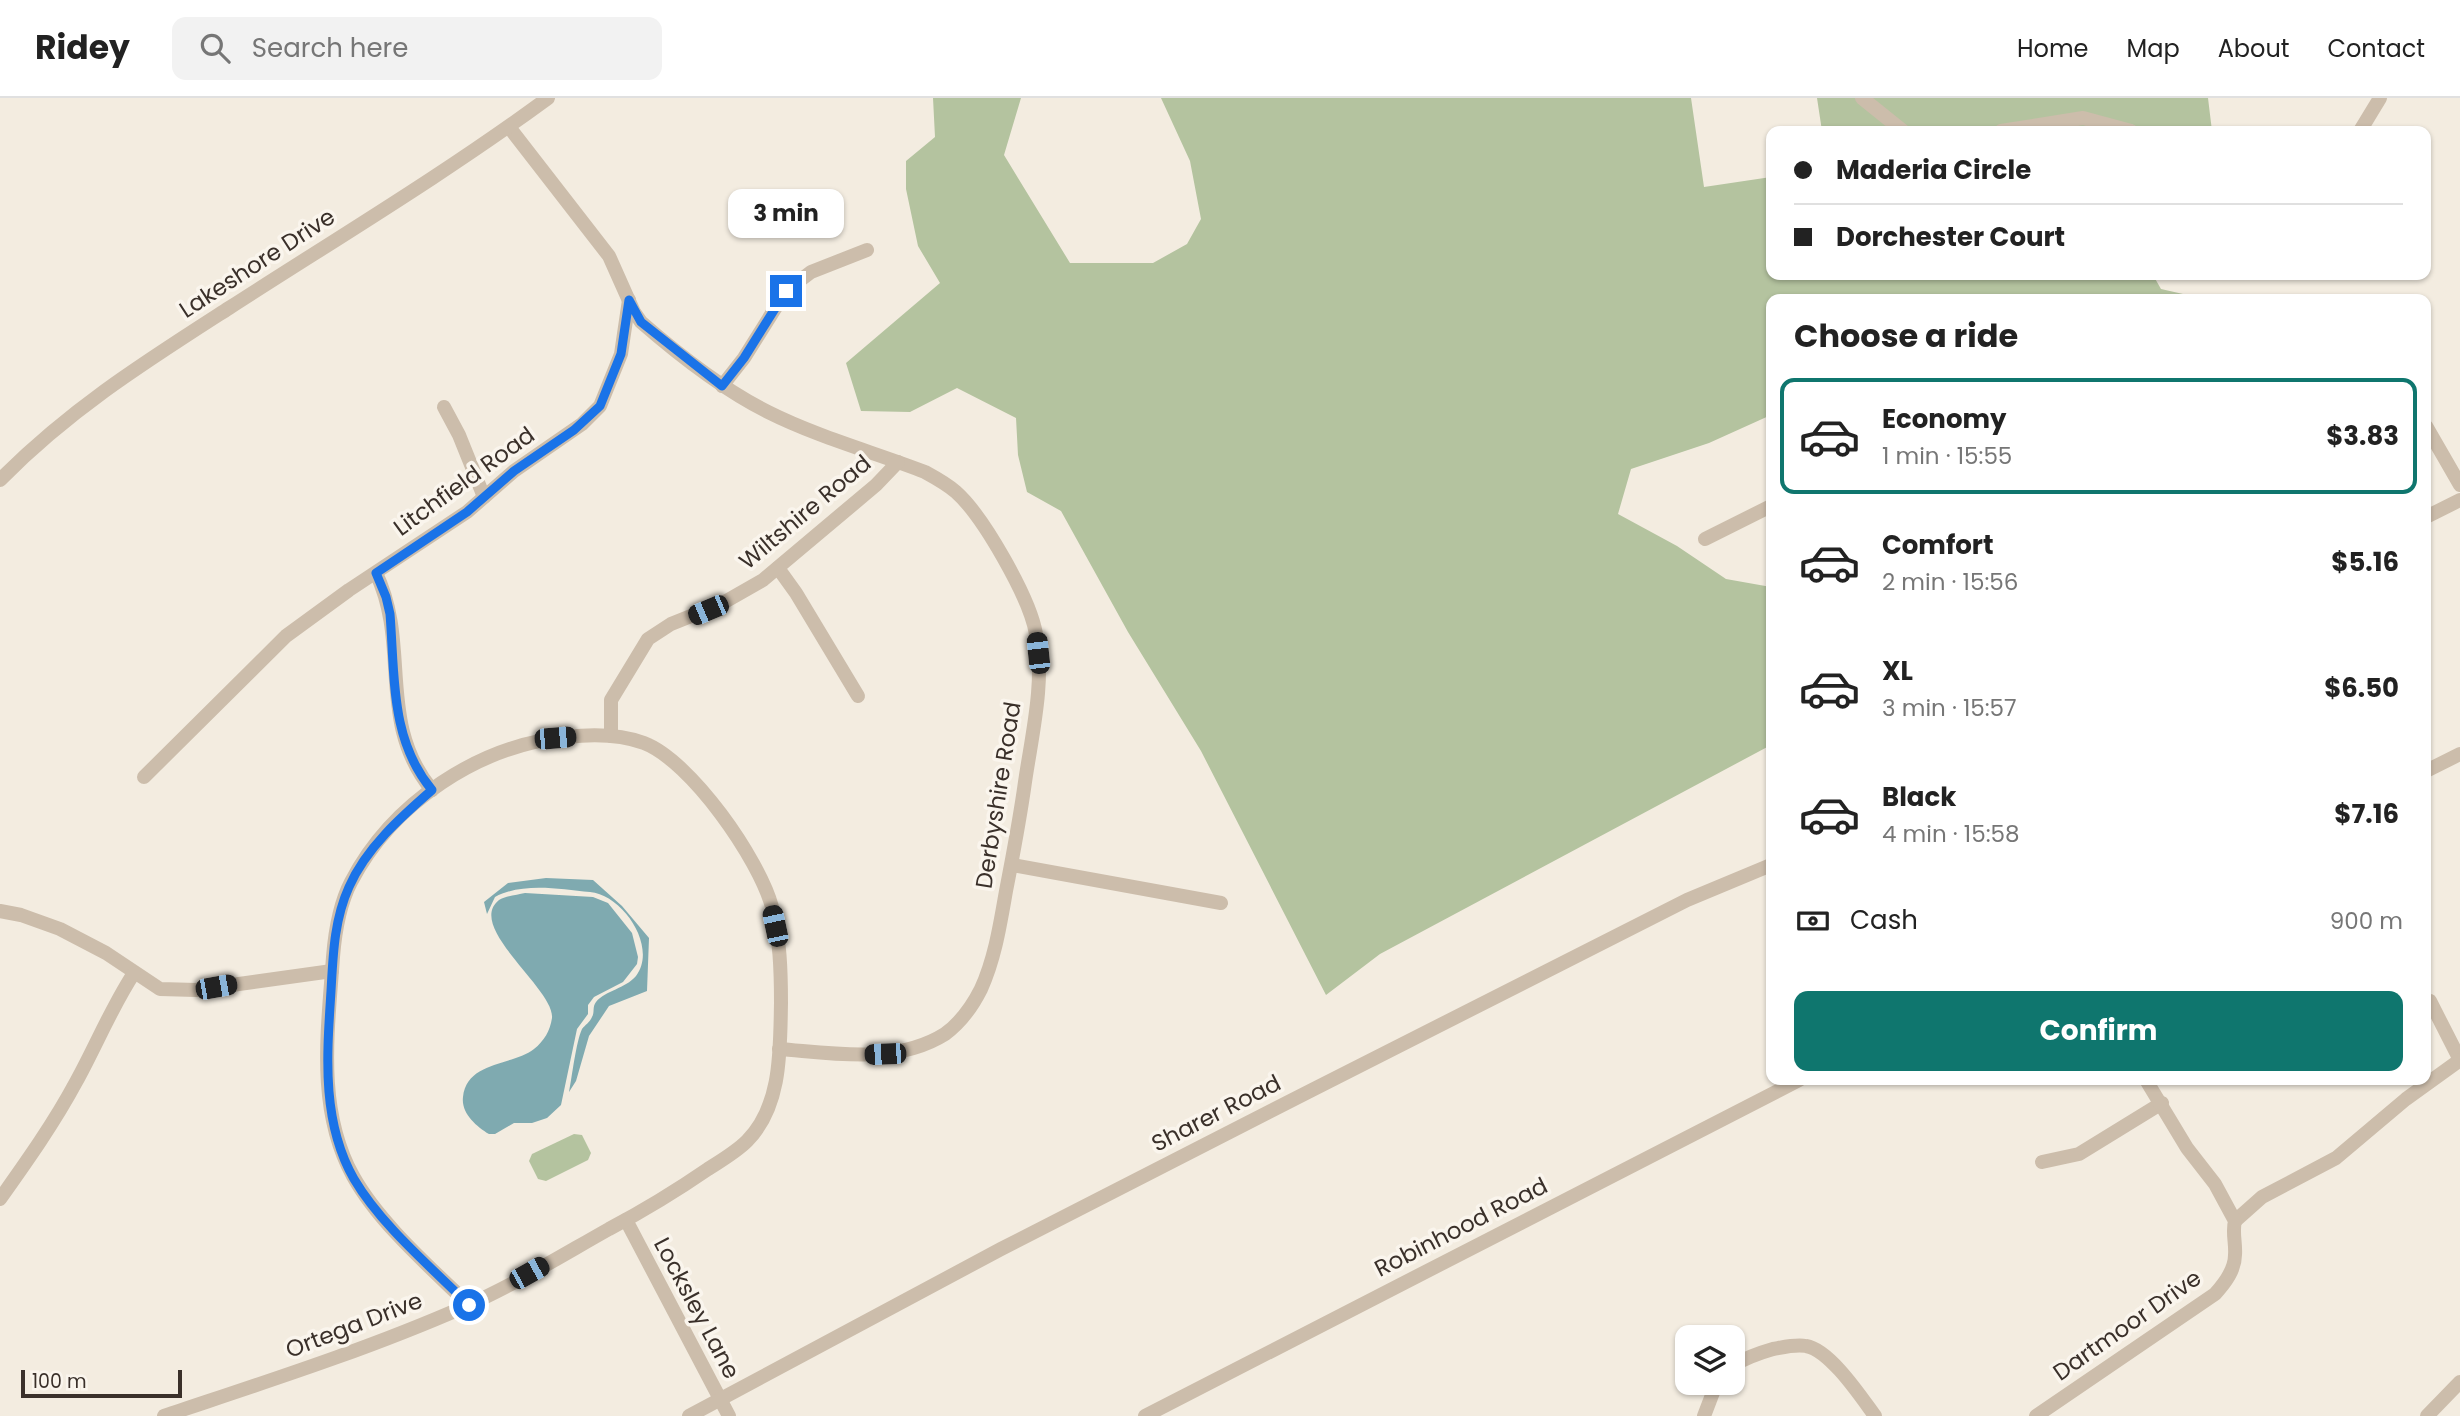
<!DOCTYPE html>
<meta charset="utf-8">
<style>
:root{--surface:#fff;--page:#f2f2f2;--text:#222;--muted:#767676;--line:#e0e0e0;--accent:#0f766e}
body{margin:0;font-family:Poppins,sans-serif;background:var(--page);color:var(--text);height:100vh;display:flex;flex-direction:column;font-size:26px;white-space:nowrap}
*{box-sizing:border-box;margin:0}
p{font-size:23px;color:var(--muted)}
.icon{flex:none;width:38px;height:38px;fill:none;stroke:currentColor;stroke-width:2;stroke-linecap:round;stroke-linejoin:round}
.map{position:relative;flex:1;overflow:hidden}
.side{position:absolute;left:1766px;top:196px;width:665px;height:791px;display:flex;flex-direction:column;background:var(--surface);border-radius:14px;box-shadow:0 2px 5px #0004}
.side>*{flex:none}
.guide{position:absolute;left:1766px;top:28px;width:665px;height:154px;border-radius:14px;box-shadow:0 2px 5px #0004;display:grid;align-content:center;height:154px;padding:0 28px;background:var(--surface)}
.buttons{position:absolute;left:1675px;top:1227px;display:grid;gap:14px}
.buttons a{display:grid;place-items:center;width:70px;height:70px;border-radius:14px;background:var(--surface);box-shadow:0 2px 5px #0004;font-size:35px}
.scale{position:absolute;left:21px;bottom:18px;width:161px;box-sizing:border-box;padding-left:7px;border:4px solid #3a302a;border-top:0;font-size:19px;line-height:24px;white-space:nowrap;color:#3a302a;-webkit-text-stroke:5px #faf5ed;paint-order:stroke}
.end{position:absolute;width:32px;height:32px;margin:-16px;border:9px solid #1a73e8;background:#fff;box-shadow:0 0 0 4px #fff}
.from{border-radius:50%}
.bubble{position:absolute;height:49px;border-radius:14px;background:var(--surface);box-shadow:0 2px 5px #0004;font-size:23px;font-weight:700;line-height:49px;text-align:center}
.car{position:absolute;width:21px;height:42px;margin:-21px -10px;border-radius:9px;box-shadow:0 0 5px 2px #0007;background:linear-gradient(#222 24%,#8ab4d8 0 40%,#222 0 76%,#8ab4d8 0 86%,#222 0)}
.guide b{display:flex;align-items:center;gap:24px;height:66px;font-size:26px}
.guide b+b{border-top:2px solid var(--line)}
.guide i{width:18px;height:18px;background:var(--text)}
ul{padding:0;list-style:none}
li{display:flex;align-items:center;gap:21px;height:116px;margin:0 14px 10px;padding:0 14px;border:4px solid transparent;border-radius:14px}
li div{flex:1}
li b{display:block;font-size:26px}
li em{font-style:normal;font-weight:700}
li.current{border-color:var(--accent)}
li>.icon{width:63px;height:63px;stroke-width:1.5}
h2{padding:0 28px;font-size:32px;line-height:84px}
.pay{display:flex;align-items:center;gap:18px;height:77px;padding:0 28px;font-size:26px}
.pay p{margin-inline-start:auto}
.button{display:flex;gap:14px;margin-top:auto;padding:14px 28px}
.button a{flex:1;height:80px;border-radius:14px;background:var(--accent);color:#fff;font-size:28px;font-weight:700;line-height:80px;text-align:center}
header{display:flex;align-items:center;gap:42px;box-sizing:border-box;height:98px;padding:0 35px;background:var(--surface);border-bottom:2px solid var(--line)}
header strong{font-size:33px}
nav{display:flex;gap:38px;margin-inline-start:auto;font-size:24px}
.search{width:490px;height:63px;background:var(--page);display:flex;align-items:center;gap:18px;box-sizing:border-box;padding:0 24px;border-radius:14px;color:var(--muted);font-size:26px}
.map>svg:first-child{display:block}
.green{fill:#b4c39f}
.water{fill:#7faab0}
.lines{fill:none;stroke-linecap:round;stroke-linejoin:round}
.minor{stroke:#ccbdab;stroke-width:14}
.route{stroke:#1a73e8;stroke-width:9}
.labels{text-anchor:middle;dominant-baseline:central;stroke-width:7;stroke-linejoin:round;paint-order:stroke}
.street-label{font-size:23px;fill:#3a302a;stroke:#faf5ed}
</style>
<header>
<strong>Ridey</strong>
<div class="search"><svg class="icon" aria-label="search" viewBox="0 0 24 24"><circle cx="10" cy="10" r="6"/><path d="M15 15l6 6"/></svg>Search here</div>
<nav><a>Home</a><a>Map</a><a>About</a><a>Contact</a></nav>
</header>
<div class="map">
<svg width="2460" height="1318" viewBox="0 0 2460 1318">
<rect width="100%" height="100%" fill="#f3ece0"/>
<g class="green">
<polygon points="933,0 1021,0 1004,57 1070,165 1153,165 1187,146 1201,121 1190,63 1161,0 1691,0 1704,89 1771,79 1771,177 2153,177 2161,191 2205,201 1771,201 1771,317 1709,345 1631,371 1618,416 1677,448 1726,481 1771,489 1771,647 1380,856 1326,897 1201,653 1128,534 1061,413 1027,394 1018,357 1016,320 957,290 910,314 861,313 846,265 940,185 918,148 906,91 906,63 935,39"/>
<polygon points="1817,0 2208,0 2212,33 2144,33 2131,26 2126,33 1822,33"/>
<polygon points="574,1036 582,1037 591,1055 588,1062 546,1083 538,1081 529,1063 532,1056"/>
</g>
<g class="water">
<path d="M546,780L593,782L622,808L649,840L647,893L609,908L589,938L576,983L569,994C572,979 576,944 582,931C585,927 590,924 592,919C595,914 592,909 596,904C606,892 625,891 636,878C658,849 623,797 590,794C559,791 523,784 495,799L487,816L484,804L508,785Z"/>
<path d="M525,795L593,799L608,805L632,835L638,859L637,866L623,884L594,899L588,907V916L577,931L561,1007L547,1020L532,1025H514L495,1036H489C476,1028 461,1015 463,999C467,963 512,968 534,951C544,943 550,933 552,920C555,891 465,829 499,802C505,798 517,797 525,795Z"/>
</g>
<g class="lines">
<g class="minor">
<polyline points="1862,0 1903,33"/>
<path d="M509,29L609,158L634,214L641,224C680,258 722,291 768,314C818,339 873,354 925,374C936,380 947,386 956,394C983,418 1030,500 1036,536C1045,584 1032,636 1025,684C1020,720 1013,757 1006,793C1000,827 995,860 981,891C973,907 960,925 945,936C896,967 832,955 779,951"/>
<polyline points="2001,33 2083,20 2131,33"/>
<polyline points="2360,33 2380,0"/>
<polyline points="722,288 744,260 786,193 811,174 867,152"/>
<polyline points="444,309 459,337 484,399"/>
<polyline points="2426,328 2460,387"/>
<path d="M0,382C70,311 145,264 229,210C336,141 446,75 548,0"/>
<polyline points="2426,419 2460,402"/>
<polyline points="1705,441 1771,408"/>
<polyline points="778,470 796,495 858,598"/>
<path d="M376,475C411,548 376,624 432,692"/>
<polyline points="611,638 611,602 648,541 671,526 721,506 763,482 876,387 898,364"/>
<polyline points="2426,673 2460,656"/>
<polyline points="144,679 286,538 349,492 467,414 514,373 582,326 600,308 621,256 629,202"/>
<polyline points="1012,767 1221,805"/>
<polyline points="0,813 21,817 60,831 106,855 160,891 196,892 332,873"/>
<polyline points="2430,903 2460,962"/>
<polyline points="2042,1064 2079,1056 2162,1005"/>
<path d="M0,1101C27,1063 54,1025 76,984C96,948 111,910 134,875"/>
<polyline points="626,1122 729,1318"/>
<polyline points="2235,1123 2262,1099 2336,1060 2406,1001 2460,962"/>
<path d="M1732,1268C1745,1260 1759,1255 1773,1251C1784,1249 1796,1246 1806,1248C1830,1252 1861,1299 1875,1318"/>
<path d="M164,1318C265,1284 366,1252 464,1209C514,1187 561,1158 609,1131C643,1113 676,1093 708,1071C722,1062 736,1054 747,1043C782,1008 780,951 781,905C781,872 780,842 772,809C759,761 691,663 644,645C619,636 593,636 567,639C479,647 392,705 351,784C339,807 335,834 333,859C328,932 316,1011 353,1078C379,1125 430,1169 469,1207"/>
<polyline points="689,1318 1001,1151 1312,992 1687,802 1771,767"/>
<polyline points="1145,1318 1799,982"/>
<polyline points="1704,1318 1717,1284"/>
<path d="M2036,1318L2215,1196C2225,1185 2235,1172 2235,1157C2236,1145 2232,1134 2235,1123L2215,1086L2187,1050L2146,982"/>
<polyline points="2427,1318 2460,1284"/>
</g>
</g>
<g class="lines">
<path class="route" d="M469,1207C431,1169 381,1127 354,1081C321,1023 327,956 331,893C333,858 334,822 349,789C366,750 401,719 432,692C390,642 395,578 390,516L386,499L376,475L467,414L514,373L574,332L600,308L621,256L629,202L641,224L722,288L744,260L786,193"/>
</g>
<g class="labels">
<g class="street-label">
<text transform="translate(257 165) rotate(-33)">Lakeshore Drive</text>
<text transform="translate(464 383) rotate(-36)">Litchfield Road</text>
<text transform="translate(805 414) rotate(-40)">Wiltshire Road</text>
<text transform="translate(998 697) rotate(-81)">Derbyshire Road</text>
<text transform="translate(1216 1015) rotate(-27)">Sharer Road</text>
<text transform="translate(1461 1129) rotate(-27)">Robinhood Road</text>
<text transform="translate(697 1210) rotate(62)">Locksley Lane</text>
<text transform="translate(354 1227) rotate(-21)">Ortega Drive</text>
<text transform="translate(2127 1227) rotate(-35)">Dartmoor Drive</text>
</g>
</g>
</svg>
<div class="buttons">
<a><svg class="icon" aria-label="layers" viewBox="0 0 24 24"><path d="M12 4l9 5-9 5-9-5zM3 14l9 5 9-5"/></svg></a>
</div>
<div class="scale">100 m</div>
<i class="end from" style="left:469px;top:1207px"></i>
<i class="end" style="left:786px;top:193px"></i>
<div class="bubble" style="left:728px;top:91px;width:116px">3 min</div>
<i class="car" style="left:708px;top:512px;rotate:247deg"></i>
<i class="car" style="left:1038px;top:555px;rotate:354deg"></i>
<i class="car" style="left:555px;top:640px;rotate:85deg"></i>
<i class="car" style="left:775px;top:828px;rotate:348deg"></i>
<i class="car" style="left:216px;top:889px;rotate:80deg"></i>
<i class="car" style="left:885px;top:956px;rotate:268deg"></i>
<i class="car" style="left:529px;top:1175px;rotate:61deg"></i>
<div class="guide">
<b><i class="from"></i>Maderia Circle</b>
<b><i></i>Dorchester Court</b>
</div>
<section class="side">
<h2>Choose a ride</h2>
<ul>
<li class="current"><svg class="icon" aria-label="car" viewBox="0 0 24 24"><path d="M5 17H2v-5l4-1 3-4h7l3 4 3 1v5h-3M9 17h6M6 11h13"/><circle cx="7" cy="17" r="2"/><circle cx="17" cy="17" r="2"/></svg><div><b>Economy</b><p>1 min · 15:55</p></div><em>$3.83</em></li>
<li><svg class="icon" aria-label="car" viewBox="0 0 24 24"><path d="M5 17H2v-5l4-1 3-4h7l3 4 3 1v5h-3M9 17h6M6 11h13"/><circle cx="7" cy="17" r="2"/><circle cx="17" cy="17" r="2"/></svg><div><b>Comfort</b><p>2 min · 15:56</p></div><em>$5.16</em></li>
<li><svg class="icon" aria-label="car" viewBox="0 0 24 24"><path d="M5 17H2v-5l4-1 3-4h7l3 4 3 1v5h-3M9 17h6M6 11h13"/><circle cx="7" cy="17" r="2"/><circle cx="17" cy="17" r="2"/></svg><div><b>XL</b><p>3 min · 15:57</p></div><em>$6.50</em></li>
<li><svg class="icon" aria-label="car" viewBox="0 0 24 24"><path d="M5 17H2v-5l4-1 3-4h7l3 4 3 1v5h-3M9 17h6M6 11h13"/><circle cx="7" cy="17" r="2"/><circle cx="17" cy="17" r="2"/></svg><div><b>Black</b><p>4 min · 15:58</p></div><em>$7.16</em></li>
</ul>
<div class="pay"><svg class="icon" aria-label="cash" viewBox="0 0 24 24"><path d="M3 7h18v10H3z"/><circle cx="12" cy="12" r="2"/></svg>Cash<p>900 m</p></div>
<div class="button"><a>Confirm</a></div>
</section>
</div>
